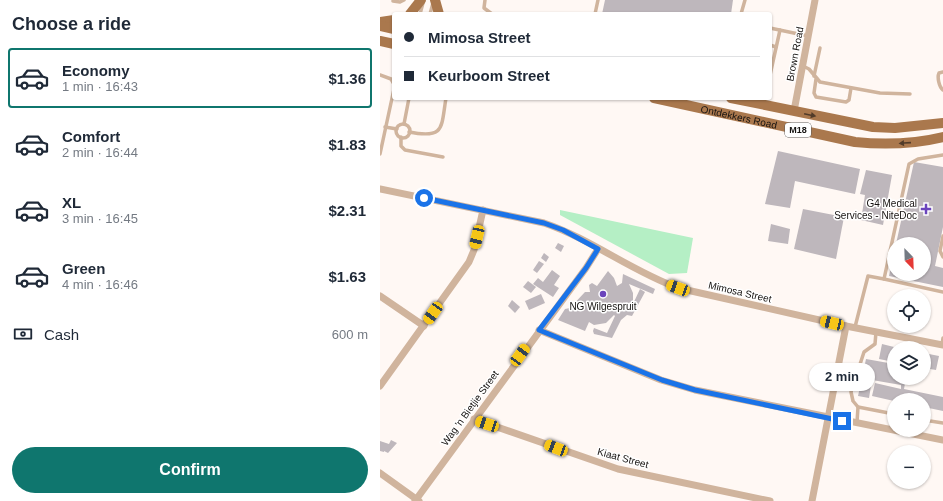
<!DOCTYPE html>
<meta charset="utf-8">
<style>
:root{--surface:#fff;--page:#f2f2f3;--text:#1f2937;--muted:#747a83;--line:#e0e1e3;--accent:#0f766e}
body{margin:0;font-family:Arial,sans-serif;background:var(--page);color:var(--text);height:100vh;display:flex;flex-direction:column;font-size:15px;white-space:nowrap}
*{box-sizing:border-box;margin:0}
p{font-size:13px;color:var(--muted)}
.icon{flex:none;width:22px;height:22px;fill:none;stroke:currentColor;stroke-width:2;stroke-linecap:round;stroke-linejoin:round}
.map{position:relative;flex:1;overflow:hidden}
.panel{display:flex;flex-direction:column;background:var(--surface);width:380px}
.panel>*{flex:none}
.guide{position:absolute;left:12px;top:12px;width:380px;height:88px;border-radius:4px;box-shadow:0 1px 3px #0004;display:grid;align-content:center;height:88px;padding:0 12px;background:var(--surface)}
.needle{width:26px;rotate:157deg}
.buttons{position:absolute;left:507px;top:237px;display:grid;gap:8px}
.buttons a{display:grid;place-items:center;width:44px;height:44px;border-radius:50%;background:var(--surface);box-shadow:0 1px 3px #0004;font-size:20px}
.end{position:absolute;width:18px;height:18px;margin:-9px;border:5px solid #1a73e8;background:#fff;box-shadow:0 0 0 2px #fff}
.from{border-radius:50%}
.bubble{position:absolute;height:28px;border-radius:14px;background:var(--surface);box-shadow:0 1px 3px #0004;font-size:13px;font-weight:800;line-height:28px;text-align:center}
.car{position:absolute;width:12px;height:24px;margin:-12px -6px;border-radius:5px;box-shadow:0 0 3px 1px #0007;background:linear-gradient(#f5c518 24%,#345 0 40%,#f5c518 0 76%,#345 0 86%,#f5c518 0)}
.guide b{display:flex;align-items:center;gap:14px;height:38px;font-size:15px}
.guide b+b{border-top:1px solid var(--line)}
.guide i{width:10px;height:10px;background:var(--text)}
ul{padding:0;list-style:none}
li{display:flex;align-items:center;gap:12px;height:60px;margin:0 8px 6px;padding:0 4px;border:2px solid transparent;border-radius:4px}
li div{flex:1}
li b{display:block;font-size:15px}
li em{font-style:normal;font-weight:800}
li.on{border-color:var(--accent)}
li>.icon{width:36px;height:36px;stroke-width:1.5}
h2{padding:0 12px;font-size:18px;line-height:48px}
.pay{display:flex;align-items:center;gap:10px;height:44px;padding:0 12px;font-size:15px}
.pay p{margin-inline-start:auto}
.button{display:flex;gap:8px;margin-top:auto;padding:8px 12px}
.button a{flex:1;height:46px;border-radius:24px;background:var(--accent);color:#fff;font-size:16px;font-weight:800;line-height:46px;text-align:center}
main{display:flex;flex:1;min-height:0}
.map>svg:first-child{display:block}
.green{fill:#b5efc5}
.building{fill:#beb7bc}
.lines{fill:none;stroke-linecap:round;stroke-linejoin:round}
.lane{stroke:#d0b49d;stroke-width:3.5}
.street{stroke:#d0b49d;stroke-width:7}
.primary{stroke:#aa784d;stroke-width:10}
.oneway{fill:#513b29}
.route{stroke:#1a73e8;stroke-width:5}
.poi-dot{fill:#6a44bc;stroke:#fff;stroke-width:1.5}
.labels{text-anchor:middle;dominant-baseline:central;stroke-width:3;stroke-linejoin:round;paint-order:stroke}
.shield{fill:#fff;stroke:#5c5a58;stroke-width:1}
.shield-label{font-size:9px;font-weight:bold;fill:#161311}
.street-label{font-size:10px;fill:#161311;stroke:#fff}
.poi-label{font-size:10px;fill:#161311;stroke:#fff;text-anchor:end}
</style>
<main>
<section class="panel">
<h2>Choose a ride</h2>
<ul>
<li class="on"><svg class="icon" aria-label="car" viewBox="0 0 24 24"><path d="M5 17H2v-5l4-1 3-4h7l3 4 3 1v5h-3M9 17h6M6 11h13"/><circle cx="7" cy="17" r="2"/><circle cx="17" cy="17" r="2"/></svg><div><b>Economy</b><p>1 min · 16:43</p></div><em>$1.36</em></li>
<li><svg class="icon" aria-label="car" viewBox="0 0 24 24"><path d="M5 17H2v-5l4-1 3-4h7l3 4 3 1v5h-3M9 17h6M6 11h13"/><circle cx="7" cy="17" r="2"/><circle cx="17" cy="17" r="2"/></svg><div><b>Comfort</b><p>2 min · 16:44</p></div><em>$1.83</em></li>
<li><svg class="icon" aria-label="car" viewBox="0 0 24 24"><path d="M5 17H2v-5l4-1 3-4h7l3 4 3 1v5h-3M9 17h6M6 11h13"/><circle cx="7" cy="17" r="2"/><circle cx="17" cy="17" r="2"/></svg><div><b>XL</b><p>3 min · 16:45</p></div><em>$2.31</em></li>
<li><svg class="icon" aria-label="car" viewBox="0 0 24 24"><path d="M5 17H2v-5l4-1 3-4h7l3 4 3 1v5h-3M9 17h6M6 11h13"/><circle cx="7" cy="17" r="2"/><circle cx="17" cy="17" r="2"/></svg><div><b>Green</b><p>4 min · 16:46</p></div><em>$1.63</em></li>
</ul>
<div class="pay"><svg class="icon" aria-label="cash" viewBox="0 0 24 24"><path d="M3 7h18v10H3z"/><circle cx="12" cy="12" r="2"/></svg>Cash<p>600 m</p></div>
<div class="button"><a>Confirm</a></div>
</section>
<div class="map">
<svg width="563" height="501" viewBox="0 0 563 501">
<rect width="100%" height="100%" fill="#fff8f4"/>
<polygon class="green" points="180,210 313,238 307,273 289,274 180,215"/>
<g class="building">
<polygon points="225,0 353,0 351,14 222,14"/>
<polygon points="398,151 480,169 475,194 415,181 410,208 385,204"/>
<polygon points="534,162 563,167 563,227 555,266 563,268 563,287 509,276 513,257 514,274 544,274 544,244 516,244"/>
<polygon points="486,170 512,175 503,225 481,220 485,195 480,194"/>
<polygon points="423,209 464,217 456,259 414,249"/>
<polygon points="391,224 410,229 408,244 388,241"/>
<polygon points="178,243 184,246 181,252 175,248"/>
<polygon points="164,253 169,257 166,262 161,258"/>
<polygon points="159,261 164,264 157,273 153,270"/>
<polygon points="172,270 180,276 174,285 179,288 173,297 153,284 158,278 163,282"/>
<polygon points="228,271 234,278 237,286 242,283 243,274 275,289 273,294 249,284 253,293 253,304 260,289 265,292 252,316 247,315 241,320 232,338 214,334 213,331 214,328 227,333 235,316 234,315 226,323 214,325 209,322 205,331 178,320 185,309 190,308 205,292 210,292 209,285 212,283 217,286"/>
<polygon points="148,281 156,287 151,293 143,287"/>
<polygon points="161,294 165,303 149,310 145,301"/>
<polygon points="132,300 140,307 135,313 128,306"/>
<polygon points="502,344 514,347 514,362 499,359"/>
<polygon points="544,353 559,356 556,370 544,368"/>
<polygon points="486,359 514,364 514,378 526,378 524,389 563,397 563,411 544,407 544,400 514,401 492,396 495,383 521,389 521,385 492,380 489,398 478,396"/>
<polygon points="11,440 17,443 8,453 4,451 4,452 0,451 0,441 9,444"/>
</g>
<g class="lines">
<g class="lane">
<polyline points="105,0 104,8 112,14"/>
<polyline points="13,1 20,2 24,0"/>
<polyline points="40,14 43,3"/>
<polyline points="50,14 53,3"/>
<polyline points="215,14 218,0"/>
<polyline points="361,14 365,0"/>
<polyline points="390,28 428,36"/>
<polyline points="390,45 396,47"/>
<polyline points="423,66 429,69 440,82 500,93 530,94"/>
<path d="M563,72L559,73C557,77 559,87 563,90"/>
<polyline points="0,75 11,79 14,84"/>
<polyline points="390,75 400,30"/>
<polyline points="434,76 440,48"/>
<polyline points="436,79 434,93 436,97 466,102 469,100 471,88"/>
<polyline points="24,124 29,98"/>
<circle cx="23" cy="131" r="7"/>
<polyline points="5,127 17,129"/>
<path d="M29,132C65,139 61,128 66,98"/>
<polyline points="21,137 21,146 25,150 63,157"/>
<polyline points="0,154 14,89"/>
<polyline points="563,236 560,251 563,257"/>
<polyline points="504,279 563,292"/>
<polyline points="475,327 488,276 504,279 529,164 538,159 563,155"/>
<polyline points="496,332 495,344 484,352 471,392 473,401 478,407 514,414"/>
<polyline points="562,345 563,338"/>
<polyline points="544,420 563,423"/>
<polyline points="477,422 478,407"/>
</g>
<g class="street">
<polyline points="414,111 435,0"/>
<path d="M0,189L164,223C211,239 251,271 298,288L466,326L563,345"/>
<polyline points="0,296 44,326"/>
<polyline points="159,330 281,380 315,390 563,440"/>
<polyline points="0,386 89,262 94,250 103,210"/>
<polyline points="94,419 238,469 390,501"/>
<polyline points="0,473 39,501"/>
<polyline points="35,501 206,268 218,249"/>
<polyline points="432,501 466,326"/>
</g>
<g class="primary">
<polyline points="55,0 59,14"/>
<polyline points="30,14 41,0"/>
<polyline points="0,22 14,20"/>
<polyline points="0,26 14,29"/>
<polyline points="0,41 14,44"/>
<path id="s1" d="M274,98L475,142C504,145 534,144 563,137"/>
<polyline points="351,98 493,127 515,128 563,123"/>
</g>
</g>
<defs><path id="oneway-solid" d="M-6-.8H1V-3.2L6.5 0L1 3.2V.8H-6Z"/></defs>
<g class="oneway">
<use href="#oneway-solid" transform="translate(430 115) rotate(12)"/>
<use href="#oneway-solid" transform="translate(525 143) rotate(176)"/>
</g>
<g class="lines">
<polyline class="route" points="44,198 164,223 183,230 218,249 206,268 159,330 282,380 315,390 462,421"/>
</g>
<g class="poi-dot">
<path d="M544 203h4v4h4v4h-4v4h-4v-4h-4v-4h4z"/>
<circle cx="223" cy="294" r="4"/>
</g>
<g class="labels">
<rect class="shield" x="405" y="123" width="26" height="14" rx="3"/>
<g class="shield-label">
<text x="418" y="130">M18</text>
</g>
<g class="street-label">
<text transform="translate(415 54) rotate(-79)">Brown Road</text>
<text stroke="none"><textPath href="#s1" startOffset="87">Ontdekkers Road</textPath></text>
<text transform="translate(360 292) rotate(13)">Mimosa Street</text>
<text transform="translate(90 408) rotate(-54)">Wag 'n Bietjie Street</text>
<text transform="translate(243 458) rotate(15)">Kiaat Street</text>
</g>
<g class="poi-label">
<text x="537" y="203">G4 Medical<tspan x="537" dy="12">Services - NiteDoc</tspan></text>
<text x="223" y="306" text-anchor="middle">NG Wilgespruit</text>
</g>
</g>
</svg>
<div class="buttons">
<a><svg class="needle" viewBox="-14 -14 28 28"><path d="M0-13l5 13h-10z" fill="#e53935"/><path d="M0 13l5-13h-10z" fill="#747a83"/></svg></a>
<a><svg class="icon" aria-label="locate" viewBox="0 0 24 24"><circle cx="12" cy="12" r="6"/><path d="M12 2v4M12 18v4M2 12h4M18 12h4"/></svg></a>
<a><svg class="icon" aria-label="layers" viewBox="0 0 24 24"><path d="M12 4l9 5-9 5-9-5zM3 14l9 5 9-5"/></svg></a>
<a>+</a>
<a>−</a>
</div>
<i class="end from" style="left:44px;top:198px"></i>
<i class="end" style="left:462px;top:421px"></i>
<div class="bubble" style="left:429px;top:363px;width:66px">2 min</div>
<i class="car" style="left:97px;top:237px;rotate:193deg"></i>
<i class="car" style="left:298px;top:288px;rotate:290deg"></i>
<i class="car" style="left:53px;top:313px;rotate:215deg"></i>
<i class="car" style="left:452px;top:323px;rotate:283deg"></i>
<i class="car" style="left:140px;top:355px;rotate:36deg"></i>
<i class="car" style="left:107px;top:424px;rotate:288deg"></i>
<i class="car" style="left:176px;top:448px;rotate:291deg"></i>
<div class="guide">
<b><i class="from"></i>Mimosa Street</b>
<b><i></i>Keurboom Street</b>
</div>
</div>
</main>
